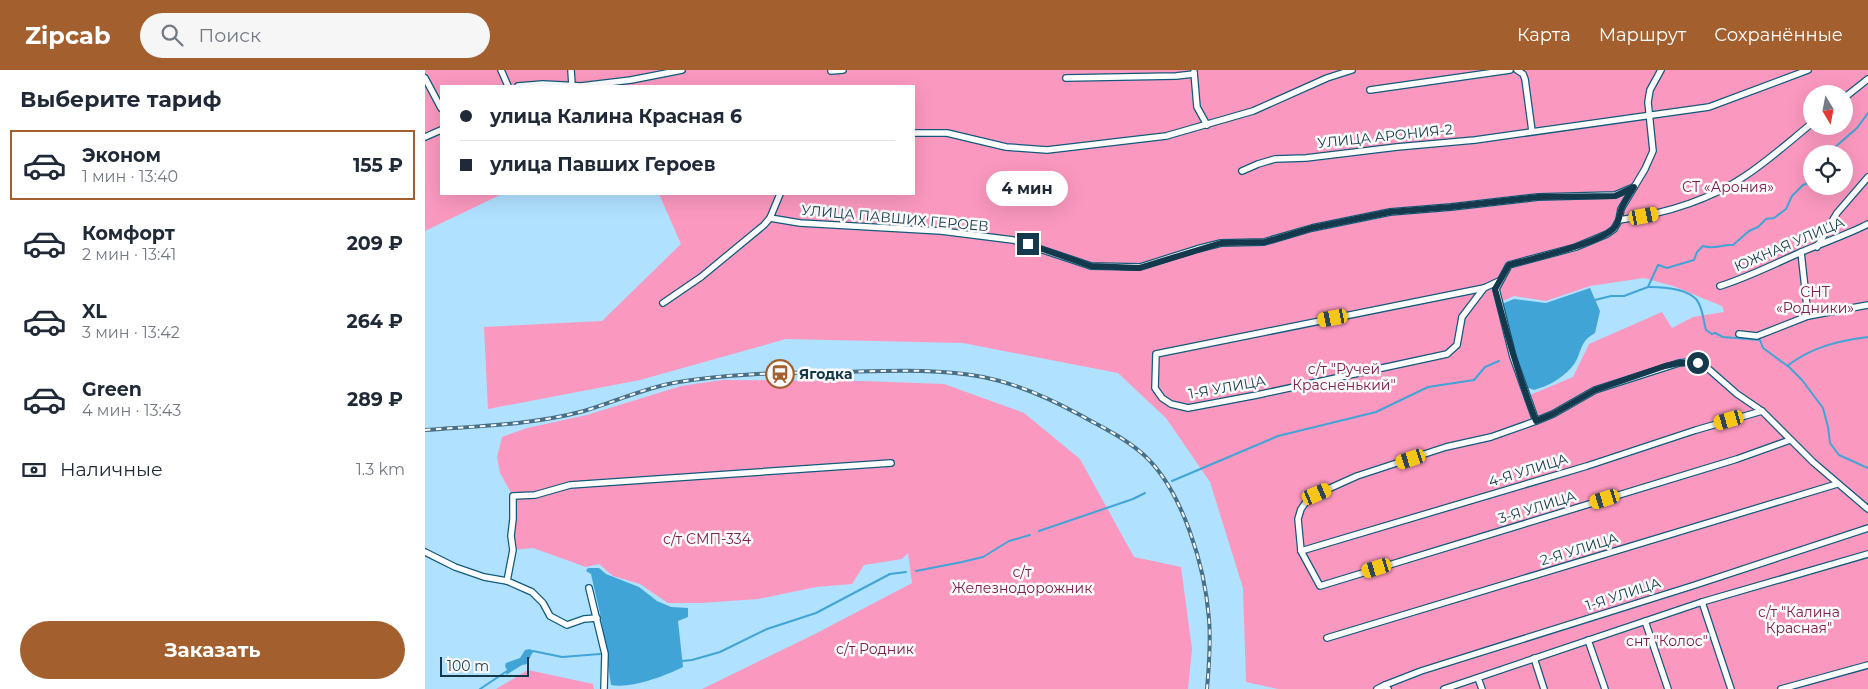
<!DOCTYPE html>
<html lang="ru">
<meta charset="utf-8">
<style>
:root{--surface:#fff;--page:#f6f6f7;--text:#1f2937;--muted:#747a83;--line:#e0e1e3;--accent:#a3602e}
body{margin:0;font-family:Montserrat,sans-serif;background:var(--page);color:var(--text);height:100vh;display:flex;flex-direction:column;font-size:19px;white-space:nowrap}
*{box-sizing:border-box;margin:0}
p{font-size:16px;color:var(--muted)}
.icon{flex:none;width:28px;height:28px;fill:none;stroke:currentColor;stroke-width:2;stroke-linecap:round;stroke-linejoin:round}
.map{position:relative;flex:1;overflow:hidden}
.details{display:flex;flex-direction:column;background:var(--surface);width:425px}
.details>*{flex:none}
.banner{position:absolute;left:15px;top:15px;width:475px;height:110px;border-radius:0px;box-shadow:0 5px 20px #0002;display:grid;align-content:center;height:110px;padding:0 20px;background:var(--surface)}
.needle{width:32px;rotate:170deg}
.tools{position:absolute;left:1378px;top:15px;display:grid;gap:10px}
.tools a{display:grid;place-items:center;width:50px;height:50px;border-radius:50%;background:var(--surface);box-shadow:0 5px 20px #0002;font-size:25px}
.scale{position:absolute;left:15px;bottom:12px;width:89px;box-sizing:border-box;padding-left:5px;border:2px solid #14394c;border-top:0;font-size:14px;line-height:18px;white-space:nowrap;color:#14394c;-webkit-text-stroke:4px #fafafa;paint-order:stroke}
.end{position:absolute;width:22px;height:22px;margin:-11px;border:6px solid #14394c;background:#fff;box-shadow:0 0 0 2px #fff}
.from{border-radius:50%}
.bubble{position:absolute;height:35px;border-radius:18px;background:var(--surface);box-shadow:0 5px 20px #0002;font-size:16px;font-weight:700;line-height:35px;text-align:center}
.car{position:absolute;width:15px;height:30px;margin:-15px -8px;border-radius:6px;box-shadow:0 0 4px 1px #0007;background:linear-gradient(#f5c518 24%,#345 0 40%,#f5c518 0 76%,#345 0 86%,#f5c518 0)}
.banner b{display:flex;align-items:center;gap:18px;height:48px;font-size:19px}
.banner b+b{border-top:1px solid var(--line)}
.banner i{width:12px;height:12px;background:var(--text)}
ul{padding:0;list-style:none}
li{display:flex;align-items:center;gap:15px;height:70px;margin:0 10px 8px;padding:0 10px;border:2px solid transparent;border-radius:0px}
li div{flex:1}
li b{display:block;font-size:19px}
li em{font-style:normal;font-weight:700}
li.current{border-color:var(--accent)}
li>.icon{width:45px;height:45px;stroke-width:1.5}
h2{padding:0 20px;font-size:22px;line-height:60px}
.pay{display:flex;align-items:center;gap:12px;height:55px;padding:0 20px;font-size:19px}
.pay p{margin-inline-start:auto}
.primary-button{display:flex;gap:10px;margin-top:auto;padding:10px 20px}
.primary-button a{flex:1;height:58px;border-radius:30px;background:var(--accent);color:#fff;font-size:20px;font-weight:700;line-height:58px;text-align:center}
header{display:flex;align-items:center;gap:30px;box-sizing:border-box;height:70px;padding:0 25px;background:var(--accent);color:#fff}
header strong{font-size:24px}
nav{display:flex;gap:28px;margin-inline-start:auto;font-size:18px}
.search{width:350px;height:45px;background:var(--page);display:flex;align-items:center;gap:12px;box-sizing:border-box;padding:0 18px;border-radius:28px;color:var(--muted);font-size:19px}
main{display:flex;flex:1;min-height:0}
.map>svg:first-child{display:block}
.green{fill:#fb98bf;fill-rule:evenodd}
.water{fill:#41a4d6}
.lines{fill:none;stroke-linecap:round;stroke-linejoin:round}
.stream{stroke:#41a4d6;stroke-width:2}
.street-casing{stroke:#115a7c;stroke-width:8}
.street{stroke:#fff;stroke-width:5.5}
.rail-casing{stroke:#476f86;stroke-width:4}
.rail{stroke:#fafafa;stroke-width:2;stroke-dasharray:5.5;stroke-linecap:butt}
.route{stroke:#14394c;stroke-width:6}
.labels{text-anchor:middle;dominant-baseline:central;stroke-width:5;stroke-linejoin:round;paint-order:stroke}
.street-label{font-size:14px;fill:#14394c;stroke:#fafafa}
.park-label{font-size:14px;fill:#801d4e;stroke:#fafafa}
.poi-label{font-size:14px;font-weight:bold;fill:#14394c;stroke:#fafafa;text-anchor:start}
</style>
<header>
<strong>Zipcab</strong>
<div class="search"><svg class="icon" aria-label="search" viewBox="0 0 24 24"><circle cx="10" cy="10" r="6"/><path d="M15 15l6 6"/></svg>Поиск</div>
<nav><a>Карта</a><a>Маршрут</a><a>Сохранённые</a></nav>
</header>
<main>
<section class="details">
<h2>Выберите тариф</h2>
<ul>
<li class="current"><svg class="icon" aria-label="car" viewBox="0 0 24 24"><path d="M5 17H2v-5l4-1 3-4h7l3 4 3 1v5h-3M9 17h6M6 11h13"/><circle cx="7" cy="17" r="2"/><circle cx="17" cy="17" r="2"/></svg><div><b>Эконом</b><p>1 мин · 13:40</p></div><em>155 ₽</em></li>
<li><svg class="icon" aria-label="car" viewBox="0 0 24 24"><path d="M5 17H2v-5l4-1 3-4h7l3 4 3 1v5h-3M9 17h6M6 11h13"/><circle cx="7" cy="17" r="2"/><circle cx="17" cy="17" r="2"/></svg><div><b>Комфорт</b><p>2 мин · 13:41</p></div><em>209 ₽</em></li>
<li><svg class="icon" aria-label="car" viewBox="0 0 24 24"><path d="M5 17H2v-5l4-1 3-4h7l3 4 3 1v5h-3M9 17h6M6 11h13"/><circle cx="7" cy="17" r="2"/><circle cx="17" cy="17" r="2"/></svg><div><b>XL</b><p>3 мин · 13:42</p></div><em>264 ₽</em></li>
<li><svg class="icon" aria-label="car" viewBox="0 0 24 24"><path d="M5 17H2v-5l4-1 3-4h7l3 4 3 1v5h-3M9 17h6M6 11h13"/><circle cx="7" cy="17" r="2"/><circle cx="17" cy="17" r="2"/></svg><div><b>Green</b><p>4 мин · 13:43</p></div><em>289 ₽</em></li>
</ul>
<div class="pay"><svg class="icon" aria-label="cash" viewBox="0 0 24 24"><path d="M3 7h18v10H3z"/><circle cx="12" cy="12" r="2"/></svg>Наличные<p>1.3 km</p></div>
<div class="primary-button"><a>Заказать</a></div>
</section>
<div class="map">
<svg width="1443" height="619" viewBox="0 0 1443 619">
<rect width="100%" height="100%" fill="#b0e1ff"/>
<g class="green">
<path d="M0,0H1443V619H853L821,612L818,518L785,412L741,348L693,303L538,273L361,269L215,310L63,339L59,257L177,251L256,174L234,124H489V16H16V124H77L0,161ZM1386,24H1419V56H1386ZM1386,84H1419V116H1386ZM1219,208L1248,216L1297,236L1299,242L1268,247L1247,258L1237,242L1164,274L1148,307L1098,328L1071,234L1089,226L1121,231L1165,216Z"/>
<polygon points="297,310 437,311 519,314 599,343 655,389 709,487 756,497 767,579 763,619 277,619 390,564 487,513 483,483 477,489 439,495 427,514 391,517 333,529 276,533 243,533 215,514 188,506 174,494 161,497 108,478 88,480 88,426 75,403 72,387 77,367 102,358 162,345 256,316"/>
<polygon points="103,600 168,614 169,619 71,619"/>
</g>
<g class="water">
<path d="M1165,218L1175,241L1170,263C1152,273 1158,285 1146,298C1136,309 1123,316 1109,320L1101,317L1089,279L1077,234L1089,229L1121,233Z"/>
<path d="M163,498H174L181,504L214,517L232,531L246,537L263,538V547L253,551L258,597C240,606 205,619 186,615L176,548L166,504L161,501Z"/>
<polygon points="105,579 108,581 102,594 97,595 81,605 82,600 80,596 81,593 95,588 100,580"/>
</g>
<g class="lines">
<g class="stream">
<polyline points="1402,84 1432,58 1443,43"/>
<path d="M1224,217C1238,217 1260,218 1271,229C1278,237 1278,250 1281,260L1287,264L1290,263L1298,267L1335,270L1338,278L1364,297L1377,310L1398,338L1403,357L1405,373L1414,385L1443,398"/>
<path d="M1169,232L1170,230L1186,226H1199L1223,217L1233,195L1242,198L1269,190L1272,182L1278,176C1289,180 1297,174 1308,175L1324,161L1333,157L1341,149L1349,148L1361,139L1367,126L1378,115L1386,112"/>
<path d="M1362,296C1387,277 1412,271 1443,267"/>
<polyline points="747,411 853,366 951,342 1003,317 1049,310 1060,297 1074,291"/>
<polyline points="614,461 708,429 720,423"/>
<polyline points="491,501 537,492 558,487 584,471 605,465"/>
<polyline points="106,583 108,581 137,587 175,584"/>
<polyline points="257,591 267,590 295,582 342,559 391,543 465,504 481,502"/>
<polyline points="55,619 82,601"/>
</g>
<defs>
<g id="street">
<polyline points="76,0 83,16"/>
<polyline points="146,0 147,15"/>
<polyline points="1092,0 1098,4 1100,9 1107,61"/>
<polyline points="406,1 418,0"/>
<polyline points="769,2 772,37 782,55"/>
<polyline points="0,8 16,38"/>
<polyline points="641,8 751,6 769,4"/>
<polyline points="93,16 118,14 156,16 206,10 257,0"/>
<polyline points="945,20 1085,0"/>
<polyline points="1419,28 1443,9"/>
<polyline points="489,63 522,63 581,77 622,80 741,66 828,41 902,8 927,0"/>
<polyline points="0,67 16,60"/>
<polyline points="817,101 833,94 850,89 881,88 972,77 1050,70 1284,37 1383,0"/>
<polyline points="345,148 375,153 516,161 588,170 666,196 715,197 772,179 796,173 839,172 887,158 965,142 1026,137 1113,127 1190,125 1209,117"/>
<path d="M1194,150C1238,144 1283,131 1320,106C1343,91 1365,71 1386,54"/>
<polyline points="1392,177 1412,143 1443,107"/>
<polyline points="1376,182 1383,246"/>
<path d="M1295,216C1321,208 1347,195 1372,184C1396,173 1420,166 1443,154"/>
<polyline points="1059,218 1037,247 1032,275 1022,284 832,325 763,338 746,334 737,328 730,318 731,284 1059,218 1074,211"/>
<polyline points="238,233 276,207 339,155 345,148 355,124"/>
<polyline points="1314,264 1332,266 1383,246 1443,235"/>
<polyline points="1111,351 1088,287 1071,219 1084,195 1151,177 1182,164 1189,159 1194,150 1196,139 1220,99 1228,81 1223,32 1225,20 1236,0"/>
<polyline points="1365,370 1312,389 895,516 876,481 873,449 876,439 881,432 892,424 932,406 1021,377 1066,367 1111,351 1128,344 1170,320 1254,293 1265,292 1279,295 1312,324 1337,341 1388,392 1443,439"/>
<polyline points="876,481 1162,396 1271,360 1337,341"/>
<polyline points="0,482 30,497 59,507 82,511 107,522 118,533 125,546 142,555 159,549 172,548"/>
<polyline points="82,511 88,480 86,466 88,449 88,426 110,425 145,415 466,393"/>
<polyline points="164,518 180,584 179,619"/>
<polyline points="1277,532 1306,619"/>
<polyline points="1220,551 1243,619"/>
<polyline points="902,568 1412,414"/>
<polyline points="1163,570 1180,619"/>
<polyline points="1109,588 1119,619"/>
<polyline points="1053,608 1057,619"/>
<polyline points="960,615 996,601 1267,516 1443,458"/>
<polyline points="952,619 960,615 963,619"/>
<polyline points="1019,619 1277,532 1443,484"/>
<polyline points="1356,619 1443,595"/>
</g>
</defs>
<use href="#street" class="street-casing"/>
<use href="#street" class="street"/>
<defs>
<path id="rail" d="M0,360C53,356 107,355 159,341C190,332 221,317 254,312C307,303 360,303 414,302C460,301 513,298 558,307C593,314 624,328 655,345C677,357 700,368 719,385C758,421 780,497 784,549C786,573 784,596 782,619"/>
</defs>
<use href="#rail" class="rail-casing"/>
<use href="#rail" class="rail"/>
</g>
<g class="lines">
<path class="route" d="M603,174L666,196L714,198L796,173L840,172L887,158L965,142L1026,137L1113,127L1190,126L1209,117C1205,124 1198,133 1196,140C1194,147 1194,153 1189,158C1176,173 1106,189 1084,195L1070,219C1082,264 1094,308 1111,351L1128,344L1170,320L1240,296L1254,293H1273"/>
</g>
<defs>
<symbol id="station-ring" viewBox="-11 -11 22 22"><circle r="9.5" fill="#fafafa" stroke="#a3602e" stroke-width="1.5"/><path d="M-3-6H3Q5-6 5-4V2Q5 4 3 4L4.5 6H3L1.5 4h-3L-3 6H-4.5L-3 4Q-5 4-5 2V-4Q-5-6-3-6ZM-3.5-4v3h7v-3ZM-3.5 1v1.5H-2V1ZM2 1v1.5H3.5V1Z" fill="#a3602e"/></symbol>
</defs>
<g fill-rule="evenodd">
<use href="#station-ring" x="339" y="288" width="32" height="32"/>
</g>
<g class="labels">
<g class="street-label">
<text transform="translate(960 66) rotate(-6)">УЛИЦА АРОНИЯ-2</text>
<text transform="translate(470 148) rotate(5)">УЛИЦА ПАВШИХ ГЕРОЕВ</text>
<text transform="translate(1364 174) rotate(-23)">ЮЖНАЯ УЛИЦА</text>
<text transform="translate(802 317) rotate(-10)">1-Я УЛИЦА</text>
<text transform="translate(1103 400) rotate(-17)">4-Я УЛИЦА</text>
<text transform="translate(1112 437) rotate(-17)">3-Я УЛИЦА</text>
<text transform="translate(1154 479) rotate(-17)">2-Я УЛИЦА</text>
<text transform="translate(1198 524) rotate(-18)">1-Я УЛИЦА</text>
</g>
<g class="park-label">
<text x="1303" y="117">СТ «Арония»</text>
<text x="1390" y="222">СНТ<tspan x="1390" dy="16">«Родники»</tspan></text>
<text x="919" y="299">с/т "Ручей<tspan x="919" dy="16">Красненький"</tspan></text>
<text x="282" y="469">с/т СМП-334</text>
<text x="597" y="502">с/т<tspan x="597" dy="16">Железнодорожник</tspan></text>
<text x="1374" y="542">с/т "Калина<tspan x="1374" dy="16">Красная"</tspan></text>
<text x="1242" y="571">снт "Колос"</text>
<text x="450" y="579">с/т Родник</text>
</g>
<g class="poi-label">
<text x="374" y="304">Ягодка</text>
</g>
</g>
</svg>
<div class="tools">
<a><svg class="needle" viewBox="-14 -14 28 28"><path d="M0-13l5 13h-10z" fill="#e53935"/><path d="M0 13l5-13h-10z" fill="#747a83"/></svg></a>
<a><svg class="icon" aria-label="locate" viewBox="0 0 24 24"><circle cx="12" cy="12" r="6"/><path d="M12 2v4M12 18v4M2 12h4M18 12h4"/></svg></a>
</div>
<div class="scale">100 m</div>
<i class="end from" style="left:1273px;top:293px"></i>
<i class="end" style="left:603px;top:174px"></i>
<div class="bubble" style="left:561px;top:101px;width:82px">4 мин</div>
<i class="car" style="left:1219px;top:146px;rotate:79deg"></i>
<i class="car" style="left:908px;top:248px;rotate:259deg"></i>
<i class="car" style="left:1304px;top:350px;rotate:254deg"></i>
<i class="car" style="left:986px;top:389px;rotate:252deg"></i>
<i class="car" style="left:892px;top:424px;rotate:67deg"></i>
<i class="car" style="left:1180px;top:429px;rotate:253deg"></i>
<i class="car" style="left:952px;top:498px;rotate:253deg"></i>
<div class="banner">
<b><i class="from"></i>улица Калина Красная 6</b>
<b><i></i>улица Павших Героев</b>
</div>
</div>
</main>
